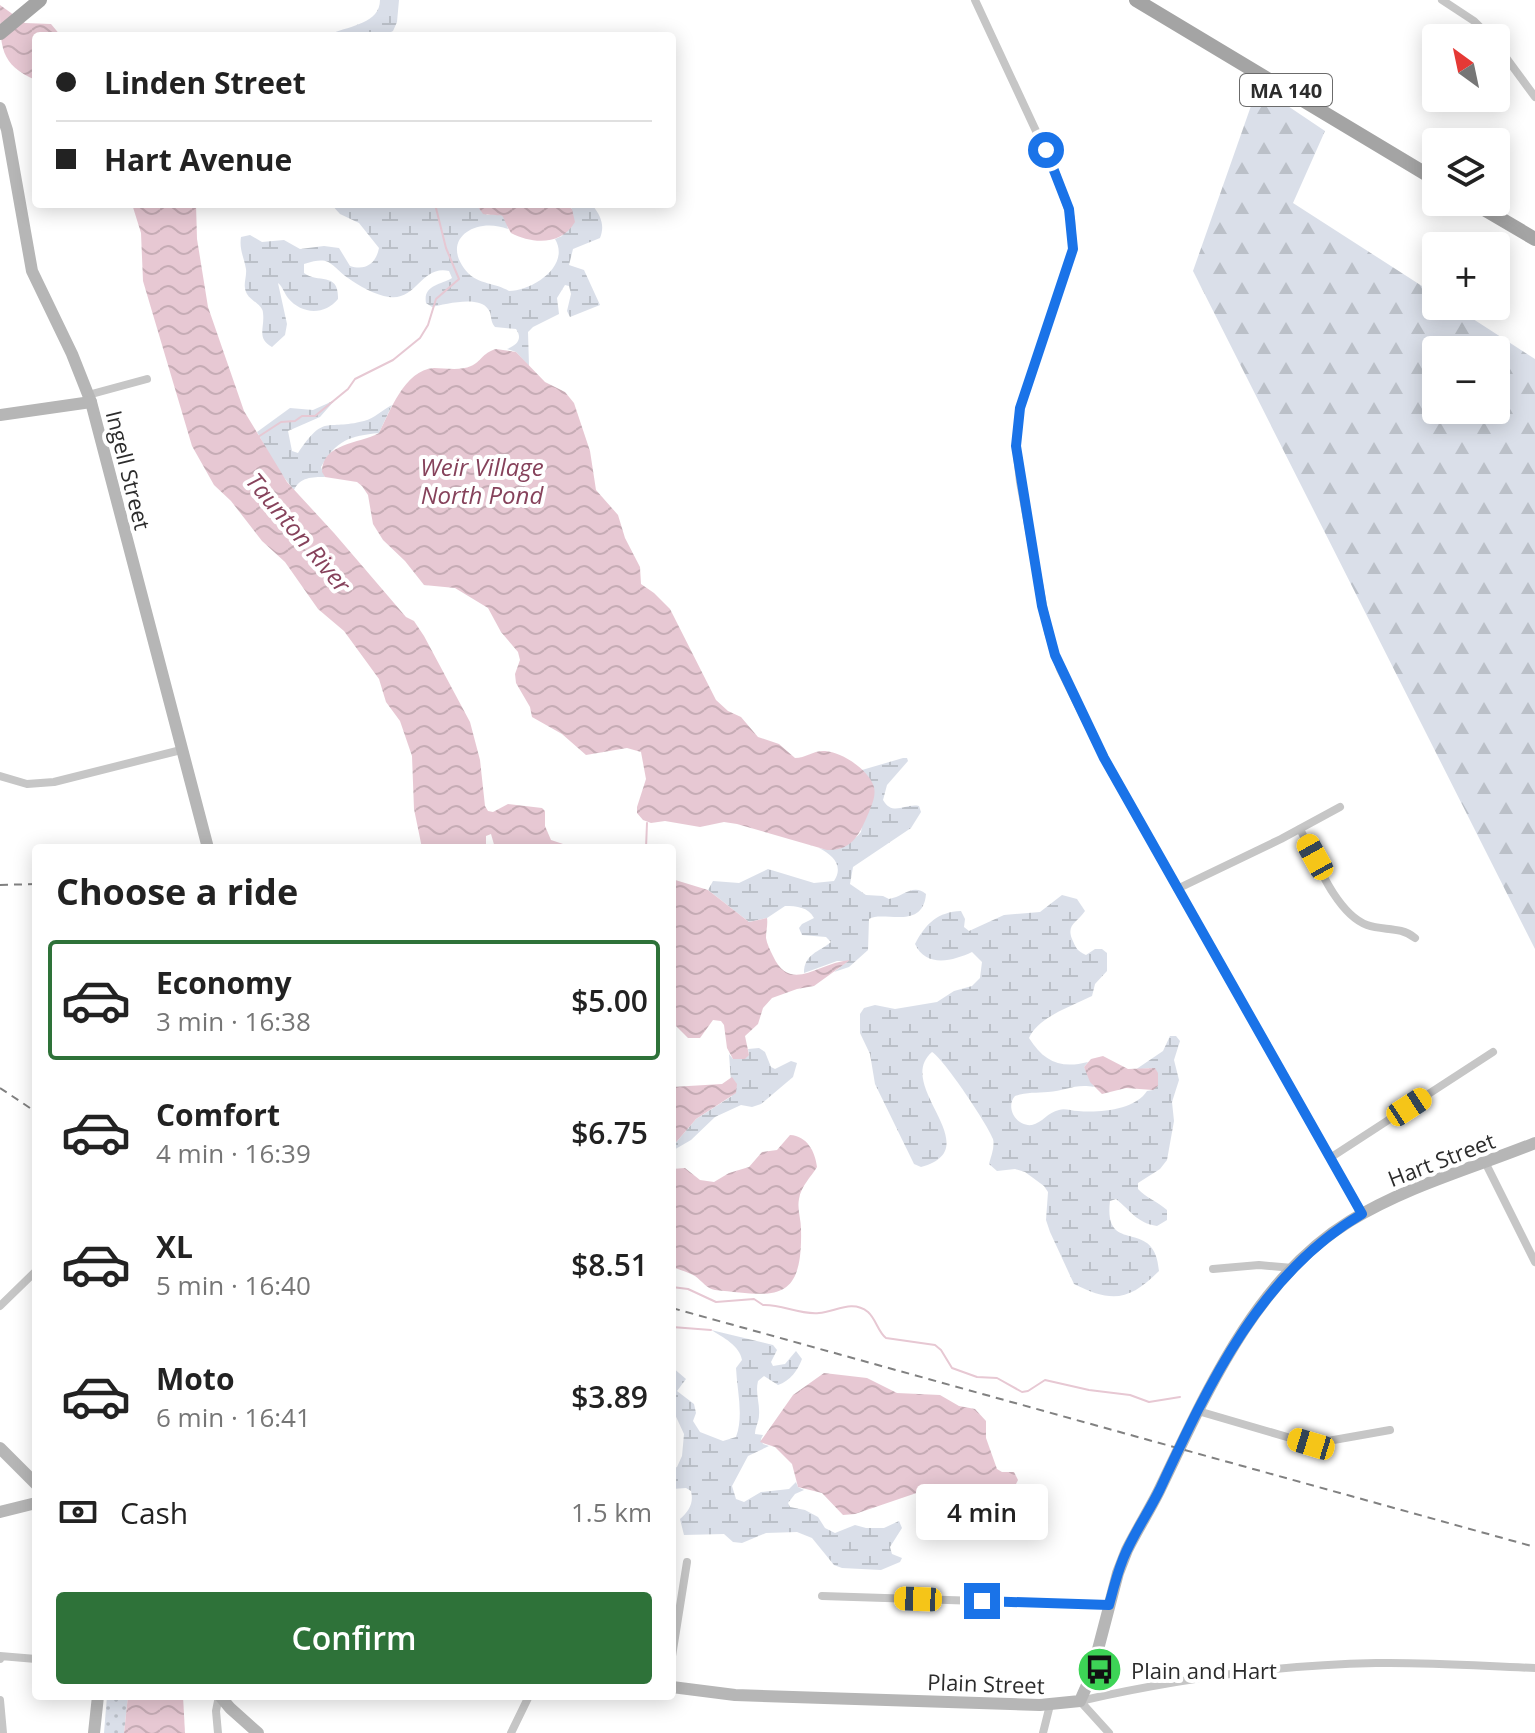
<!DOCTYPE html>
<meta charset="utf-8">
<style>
:root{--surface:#fff;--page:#f6f6f6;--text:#222;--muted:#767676;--line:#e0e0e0;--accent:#2e7239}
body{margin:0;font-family:"Open Sans",sans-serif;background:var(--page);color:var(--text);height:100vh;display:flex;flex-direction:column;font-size:30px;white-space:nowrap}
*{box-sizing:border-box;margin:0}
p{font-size:26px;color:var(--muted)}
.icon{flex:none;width:44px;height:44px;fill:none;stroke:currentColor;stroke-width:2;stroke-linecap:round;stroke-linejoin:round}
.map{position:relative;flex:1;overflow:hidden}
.panel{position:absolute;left:32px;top:844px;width:644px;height:856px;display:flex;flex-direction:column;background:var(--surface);border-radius:8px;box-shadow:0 4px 20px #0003}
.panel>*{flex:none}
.top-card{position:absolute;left:32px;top:32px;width:644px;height:176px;border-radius:8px;box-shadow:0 4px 20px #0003;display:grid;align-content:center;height:176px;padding:0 24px;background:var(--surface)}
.needle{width:52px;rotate:327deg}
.fabs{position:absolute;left:1422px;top:24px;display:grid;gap:16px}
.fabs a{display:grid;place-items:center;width:88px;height:88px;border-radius:8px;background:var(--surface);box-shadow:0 4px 20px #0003;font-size:40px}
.end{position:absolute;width:36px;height:36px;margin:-18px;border:10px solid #1a73e8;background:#fff;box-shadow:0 0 0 4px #fff}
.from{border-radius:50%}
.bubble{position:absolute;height:56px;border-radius:8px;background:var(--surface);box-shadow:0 4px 20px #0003;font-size:26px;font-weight:600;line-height:56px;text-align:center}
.car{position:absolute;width:24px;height:48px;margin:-24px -12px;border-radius:10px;box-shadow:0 0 6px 2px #0007;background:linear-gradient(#f5c518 24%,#345 0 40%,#f5c518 0 76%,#345 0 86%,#f5c518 0)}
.top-card b{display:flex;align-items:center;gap:28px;height:76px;font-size:30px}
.top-card b+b{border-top:2px solid var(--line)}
.top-card i{width:20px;height:20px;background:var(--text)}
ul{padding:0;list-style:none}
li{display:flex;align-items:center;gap:24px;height:120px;margin:0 16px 12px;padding:0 8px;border:4px solid transparent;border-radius:8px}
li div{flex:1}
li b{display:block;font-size:30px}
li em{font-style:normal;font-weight:600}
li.selected{border-color:var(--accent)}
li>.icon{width:72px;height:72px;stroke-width:1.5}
h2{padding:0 24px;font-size:36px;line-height:96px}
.pay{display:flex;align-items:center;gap:20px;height:88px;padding:0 24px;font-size:30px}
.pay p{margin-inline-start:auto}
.button{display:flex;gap:16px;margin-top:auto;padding:16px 24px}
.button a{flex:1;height:92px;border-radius:8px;background:var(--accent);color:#fff;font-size:32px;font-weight:600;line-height:92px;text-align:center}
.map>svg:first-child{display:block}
.grass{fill:url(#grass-dots)}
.forest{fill:url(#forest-firs);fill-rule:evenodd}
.wetland{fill:url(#wetland-marsh)}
.water{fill:url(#water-waves)}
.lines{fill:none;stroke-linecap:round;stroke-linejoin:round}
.stream{stroke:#e7c8d3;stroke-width:2}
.street{stroke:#c6c6c6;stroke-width:8}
.secondary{stroke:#b6b6b6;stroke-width:12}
.primary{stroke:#a4a4a4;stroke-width:14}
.rail{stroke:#818181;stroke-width:2;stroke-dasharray:8 6;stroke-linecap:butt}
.route{stroke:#1a73e8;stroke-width:10}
.labels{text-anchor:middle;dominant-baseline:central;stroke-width:8;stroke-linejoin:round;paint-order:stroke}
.shield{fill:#fff;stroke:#6b6b6b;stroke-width:2}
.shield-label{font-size:20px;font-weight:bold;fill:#2c2c2c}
.street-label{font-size:22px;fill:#2c2c2c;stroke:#fff}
.poi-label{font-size:22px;fill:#2c2c2c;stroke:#fff;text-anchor:start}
.water-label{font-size:24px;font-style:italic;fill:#86425b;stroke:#fff}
</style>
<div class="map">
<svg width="1535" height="1733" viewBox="0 0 1535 1733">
<defs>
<pattern id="grass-dots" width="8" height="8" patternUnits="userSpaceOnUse" patternTransform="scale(2)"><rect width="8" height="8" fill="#dadfe9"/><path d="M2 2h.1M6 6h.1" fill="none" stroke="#bbc0c8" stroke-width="1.8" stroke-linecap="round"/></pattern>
<pattern id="forest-firs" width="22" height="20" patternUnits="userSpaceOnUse" patternTransform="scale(2)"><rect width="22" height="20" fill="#dadfe9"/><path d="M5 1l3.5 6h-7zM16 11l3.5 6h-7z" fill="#bbc0c8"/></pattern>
<pattern id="wetland-marsh" width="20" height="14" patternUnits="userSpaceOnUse" patternTransform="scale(2)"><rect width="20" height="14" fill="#dadfe9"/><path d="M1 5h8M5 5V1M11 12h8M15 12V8" fill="none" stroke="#bbc0c8"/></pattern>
<pattern id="water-waves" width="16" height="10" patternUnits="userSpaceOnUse" patternTransform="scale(2)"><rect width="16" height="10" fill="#e7c8d3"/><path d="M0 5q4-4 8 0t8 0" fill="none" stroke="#c6acb5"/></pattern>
</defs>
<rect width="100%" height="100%" fill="#fff"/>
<polygon class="grass" points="107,1696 128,1696 124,1733 104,1733"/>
<path class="forest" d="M1258,86L1325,131L1293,203L1436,295V306H1453L1535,359V949L1193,271ZM1436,350H1496V410H1436Z"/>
<g class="wetland">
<path d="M380,0H399L397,22L393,31L383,36H332L333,33C350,26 380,23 380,0Z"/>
<path d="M331,204H476L487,215L501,213L505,216L508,229C475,216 438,240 468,273C478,284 496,283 509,291C532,291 571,266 555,239L562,236L572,209L568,205L593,206C601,216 605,226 600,238L573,249L569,265L584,270L600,305L570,317L567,311L571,294L569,286L565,285L557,298L559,314L533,327L528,332L529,366L516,352L507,349C517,345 523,339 516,329L495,327C489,320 493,315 488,309C480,295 444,304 432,307L426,303C423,285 440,285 452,278L449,271C421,265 417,301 389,297C375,295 359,286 348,278C329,264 331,255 304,264V273C318,284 339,271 338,299C325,315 302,315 288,298C284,293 283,287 278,283L287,324L285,335L272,347C256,338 265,328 263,313C263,305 251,301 247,294C242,285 247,278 246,269C244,257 239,250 241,237L250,235L262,242L284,240L300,249L324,246L339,248L350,266C365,271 376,264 379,248L359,223L340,214Z"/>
<path d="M335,400L320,417L288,431L292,451L298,453C325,413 325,431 364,421C375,418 382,410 392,405L379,433C350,436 336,440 321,467L325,477C312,477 300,477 294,490L278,470L257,432L290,408L313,410Z"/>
<path d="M903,758H907L908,761L887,785L883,800C893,817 905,803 919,806L921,812L911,828L853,867L850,884L866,895L883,896L889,899C903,897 913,883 926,894C923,931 883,910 869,919L868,950L849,967L834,972L848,961H837L804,973C804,954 819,952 831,942L826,937L802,935L799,928L802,924L814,918C808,907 797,906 785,906L767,918L749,922L708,890L713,881L739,883L768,869L814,883L834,881C844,866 833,855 819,848C831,851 854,842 861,832L869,779L862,770Z"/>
<path d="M1062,895L1077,899L1085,911C1078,922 1066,924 1072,939C1076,948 1077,951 1086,955L1095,949H1102L1107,953V971L1095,984L1092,996C1072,1006 1038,1017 1029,1038C1044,1062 1061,1069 1088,1062L1084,1067L1094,1087C1076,1083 1065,1091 1048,1092C1037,1093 1026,1092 1015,1096C1005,1107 1016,1127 1032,1125C1042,1123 1048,1112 1059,1110C1065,1108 1071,1111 1078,1111C1099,1113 1135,1110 1147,1091L1153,1090L1149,1068L1135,1070L1163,1051L1170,1036H1176L1180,1041L1174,1060L1179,1080L1172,1102L1174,1121L1167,1160L1160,1169L1138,1183V1189C1146,1198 1157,1201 1167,1210V1220L1157,1226C1137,1223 1131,1211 1116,1199L1110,1201C1103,1258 1155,1215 1159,1271C1129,1301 1112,1303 1074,1284L1050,1232L1046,1220L1048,1192L1044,1186L1025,1172L1015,1169L997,1171L989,1164C991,1156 995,1147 993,1139C988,1125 944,1059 932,1052C893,1086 990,1148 921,1167L914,1164L875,1084L870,1054L860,1033V1014L864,1008L875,1005L895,1009L937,1002L954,991L972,986L980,978L982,962L972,952C953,961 926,968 915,944C926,923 938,912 961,911L965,919L964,927L969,931L1004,915L1040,912Z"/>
<polygon points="759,1048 765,1052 771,1067 775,1069 791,1061 797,1063 793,1077 761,1104 752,1107 741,1105 715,1117 691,1140 672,1151 672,1147 696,1119 732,1096 729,1054 733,1059 749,1055 748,1049"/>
<path d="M711,1330L773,1345L777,1350L771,1362L773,1366L785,1364L796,1351L802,1359C798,1370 790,1381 778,1385L764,1376L758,1381C755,1393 760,1403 759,1415C759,1422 755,1427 755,1434L763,1435L761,1439L763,1444L769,1446L748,1456L732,1486L736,1499L744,1502L761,1492L789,1489L796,1482L798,1487L804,1490L795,1494L788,1503L790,1507L805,1510L818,1517L825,1528L835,1533L855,1525L866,1528H884L899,1521L902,1528L890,1547L892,1554L902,1558L900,1562L881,1570L842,1568L834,1565L812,1538L797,1532L766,1533L742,1543L733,1542L724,1534L684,1535L680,1519C689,1511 694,1503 691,1491L686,1488L672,1489V1469L677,1467L682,1456L684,1434L672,1408V1367L686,1379L677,1391L694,1404L696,1413L693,1421L700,1432L723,1441L736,1437C744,1415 737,1391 736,1368L742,1360C740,1346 723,1337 711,1330Z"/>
</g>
<g class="water">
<path d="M0,5L25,23L51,24L61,36H36V80C0,65 0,47 0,5Z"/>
<polygon points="132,204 196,204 197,239 208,307 244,411 287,482 334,533 406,617 414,621 424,636 470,722 480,760 485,806 488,811 493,812 508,804 542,808 545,811 545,826 551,840 575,848 495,848 491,834 486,836 486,848 422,848 414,809 412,756 400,721 386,702 379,679 344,631 318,609 285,562 262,541 231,501 214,485 192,446 143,281 141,233"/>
<path d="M476,204H565L572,209L575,222C561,246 532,244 511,233C497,208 510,218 483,214Z"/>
<path d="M496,349L516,352L545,382L565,392L574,403L590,451L596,490L618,515L625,538L640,567L641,584L654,593L670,609L716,700L728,711L741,717L758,737L779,744L795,758C806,758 814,750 825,751C842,752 869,770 874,787C876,796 872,804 869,812C860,833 853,851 827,850L737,824L724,822L700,827L665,821L651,823L643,820L637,813V807L646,779L641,752L627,748L586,755L562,734L532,717L530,707L516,683L515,674L520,660L518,652L501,632L488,608L455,588L424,585L405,561L383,540L373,524L368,495L362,486L357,482L325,477L322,472C322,443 359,444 379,433C390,412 404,370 434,368C445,368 460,371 471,366C481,362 482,353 496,349Z"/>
<path d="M672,879L708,890L749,922L767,918C768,925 766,931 766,938C767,944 770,950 773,956C791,994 817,963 850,960L814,986L797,989L772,998L763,1008L758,1024L745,1036L749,1055L745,1059H733L727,1048L724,1025L721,1021L713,1020L700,1038H688L672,1022Z"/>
<polygon points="1103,1056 1128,1069 1155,1068 1158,1073 1158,1086 1153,1090 1126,1088 1102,1094 1090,1082 1084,1067 1091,1059"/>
<polygon points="732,1077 737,1084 736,1093 696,1119 672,1147 672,1087 722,1084"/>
<path d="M790,1135C807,1136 815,1151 817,1167C811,1177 801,1186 799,1199C797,1209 801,1219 801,1229C803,1305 774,1296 715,1290C707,1289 702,1281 695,1276C688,1272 680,1270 672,1267V1169L685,1168L700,1180L714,1182L729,1173L749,1167L762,1152L777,1150Z"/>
<path d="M824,1373L867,1378L897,1393L940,1395L959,1406L975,1409L986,1421V1438L997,1469L1002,1472H1014L1018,1480L1016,1484L1005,1485L989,1500L972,1506C957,1503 952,1489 937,1486L855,1514L843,1515L822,1493L798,1487L792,1464L775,1447L760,1442L793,1395Z"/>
<polygon points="128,1696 183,1696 185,1733 124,1733"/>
</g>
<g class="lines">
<g class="stream">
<polyline points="258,437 281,422 295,421 302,416 315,416 348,389 355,379 393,360 420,338 428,325 436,299 459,279 446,248 435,204"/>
<polyline points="646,848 647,823"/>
<path d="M672,1287L688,1289L716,1302L754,1299L763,1305C782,1304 799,1315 819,1313C835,1312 852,1299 868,1312C876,1319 878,1332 886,1338L935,1345L941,1350L952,1368L977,1377L997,1378L1022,1392L1028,1391L1045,1380L1089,1390L1130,1395L1149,1402L1180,1397"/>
<polyline points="672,1327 711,1330"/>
</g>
<g class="street">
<polyline points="975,0 1056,174 1071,218 1073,249 1020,408 1016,446 1020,482 1048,632 1060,669 1104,758 1362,1214"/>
<polyline points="1442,0 1474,21 1491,38"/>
<polyline points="1496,44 1535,97"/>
<polyline points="88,395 147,379"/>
<polyline points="0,776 27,784 54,782 181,750"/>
<path d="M1300,829C1315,858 1336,914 1367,925C1384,931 1400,926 1415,938"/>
<polyline points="1177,889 1281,839 1340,807"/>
<polyline points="1330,1158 1493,1052"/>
<polyline points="1485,1162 1535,1262"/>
<polyline points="1213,1269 1259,1265 1293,1268"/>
<polyline points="0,1306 36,1271"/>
<polyline points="1198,1411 1311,1444 1390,1430"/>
<polyline points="822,1596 1109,1605"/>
<polyline points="672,1656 687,1562"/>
<polyline points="0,1659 0,1656 36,1659"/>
<polyline points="0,1700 3,1733"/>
<polyline points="218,1733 216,1711 219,1696"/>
<polyline points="511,1733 529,1696"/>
<polyline points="1043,1733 1050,1705"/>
<path d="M1109,1733L1080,1701C1177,1679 1276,1665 1376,1663C1429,1662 1482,1666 1535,1668"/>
</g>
<g class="secondary">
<polyline points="0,108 7,130 32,271 72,354 91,402 208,848"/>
<polyline points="0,415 91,402"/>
<polyline points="0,1448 36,1484"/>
<polyline points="0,1512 36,1503"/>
<path d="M672,1687L735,1695L1040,1705L1080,1701L1091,1676L1118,1573L1127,1550C1137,1530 1149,1511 1159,1491C1206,1394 1254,1280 1350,1221C1407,1186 1473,1168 1535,1143"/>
<polyline points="220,1696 230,1708 258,1733"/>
<polyline points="94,1733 98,1696"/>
</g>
<g class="primary">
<polyline points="1136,0 1436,180"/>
<polyline points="0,33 40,0"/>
<polyline points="1472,202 1535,239"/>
</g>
<g class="rail">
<polyline points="0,885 36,884"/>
<polyline points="0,1088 36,1112"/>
<polyline points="672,1308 1535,1547"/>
</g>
</g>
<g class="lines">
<path class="route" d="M982,1601L1109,1605C1113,1590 1117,1574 1123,1559C1133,1534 1149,1512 1160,1489C1208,1386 1260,1273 1362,1214L1104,758L1055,655L1042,606L1016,446L1020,408L1073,249L1069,209L1046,150"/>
</g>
<defs>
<symbol id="bus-disc" viewBox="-11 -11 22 22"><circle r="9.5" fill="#3dd456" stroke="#fff"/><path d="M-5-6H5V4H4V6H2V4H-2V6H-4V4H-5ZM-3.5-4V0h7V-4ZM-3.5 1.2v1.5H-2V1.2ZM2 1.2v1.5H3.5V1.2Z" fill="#111"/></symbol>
</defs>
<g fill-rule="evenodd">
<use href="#bus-disc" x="1074" y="1644" width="51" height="51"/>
</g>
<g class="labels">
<rect class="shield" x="1240" y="74" width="92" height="32" rx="6"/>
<g class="shield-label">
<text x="1286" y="90">MA 140</text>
</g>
<g class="street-label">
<text transform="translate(129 470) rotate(76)">Ingell Street</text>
<text transform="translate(1441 1159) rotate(-21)">Hart Street</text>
<text transform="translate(986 1683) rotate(2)">Plain Street</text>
</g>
<g class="poi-label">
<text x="1131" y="1670">Plain and Hart</text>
</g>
<g class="water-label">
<text x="482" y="466">Weir Village<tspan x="482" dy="28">North Pond</tspan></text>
<text transform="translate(299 532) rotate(50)">Taunton River</text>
</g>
</g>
</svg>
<div class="fabs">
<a><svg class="needle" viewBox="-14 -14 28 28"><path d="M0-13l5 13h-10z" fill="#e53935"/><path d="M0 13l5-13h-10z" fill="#767676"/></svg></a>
<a><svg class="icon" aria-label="layers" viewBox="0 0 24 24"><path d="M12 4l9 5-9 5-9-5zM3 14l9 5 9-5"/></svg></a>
<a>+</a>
<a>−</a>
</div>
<i class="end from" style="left:1046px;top:150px"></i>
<i class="end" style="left:982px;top:1601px"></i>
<div class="bubble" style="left:916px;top:1484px;width:132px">4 min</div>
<i class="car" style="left:1315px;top:857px;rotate:331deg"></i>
<i class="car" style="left:1409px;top:1107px;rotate:57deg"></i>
<i class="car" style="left:1311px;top:1444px;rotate:287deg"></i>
<i class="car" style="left:918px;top:1599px;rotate:272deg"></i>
<div class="top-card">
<b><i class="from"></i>Linden Street</b>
<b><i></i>Hart Avenue</b>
</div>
<section class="panel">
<h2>Choose a ride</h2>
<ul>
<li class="selected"><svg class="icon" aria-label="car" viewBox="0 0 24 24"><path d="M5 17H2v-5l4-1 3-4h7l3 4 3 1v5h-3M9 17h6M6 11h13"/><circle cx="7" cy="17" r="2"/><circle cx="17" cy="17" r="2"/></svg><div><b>Economy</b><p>3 min · 16:38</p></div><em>$5.00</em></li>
<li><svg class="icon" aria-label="car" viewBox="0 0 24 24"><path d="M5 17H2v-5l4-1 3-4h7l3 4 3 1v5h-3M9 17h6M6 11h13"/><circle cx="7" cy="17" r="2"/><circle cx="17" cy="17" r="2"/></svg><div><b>Comfort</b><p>4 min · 16:39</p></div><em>$6.75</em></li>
<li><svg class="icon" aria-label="car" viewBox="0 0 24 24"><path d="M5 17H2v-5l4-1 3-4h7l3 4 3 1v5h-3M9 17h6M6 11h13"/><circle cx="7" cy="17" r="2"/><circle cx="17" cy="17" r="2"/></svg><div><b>XL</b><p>5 min · 16:40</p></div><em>$8.51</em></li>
<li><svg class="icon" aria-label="car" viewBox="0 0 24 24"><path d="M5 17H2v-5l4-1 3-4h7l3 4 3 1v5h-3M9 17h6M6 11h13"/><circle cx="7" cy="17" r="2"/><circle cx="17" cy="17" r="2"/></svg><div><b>Moto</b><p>6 min · 16:41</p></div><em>$3.89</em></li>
</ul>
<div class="pay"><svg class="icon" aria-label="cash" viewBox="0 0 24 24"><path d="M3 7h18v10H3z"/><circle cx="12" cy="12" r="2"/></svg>Cash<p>1.5 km</p></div>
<div class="button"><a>Confirm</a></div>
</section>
</div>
